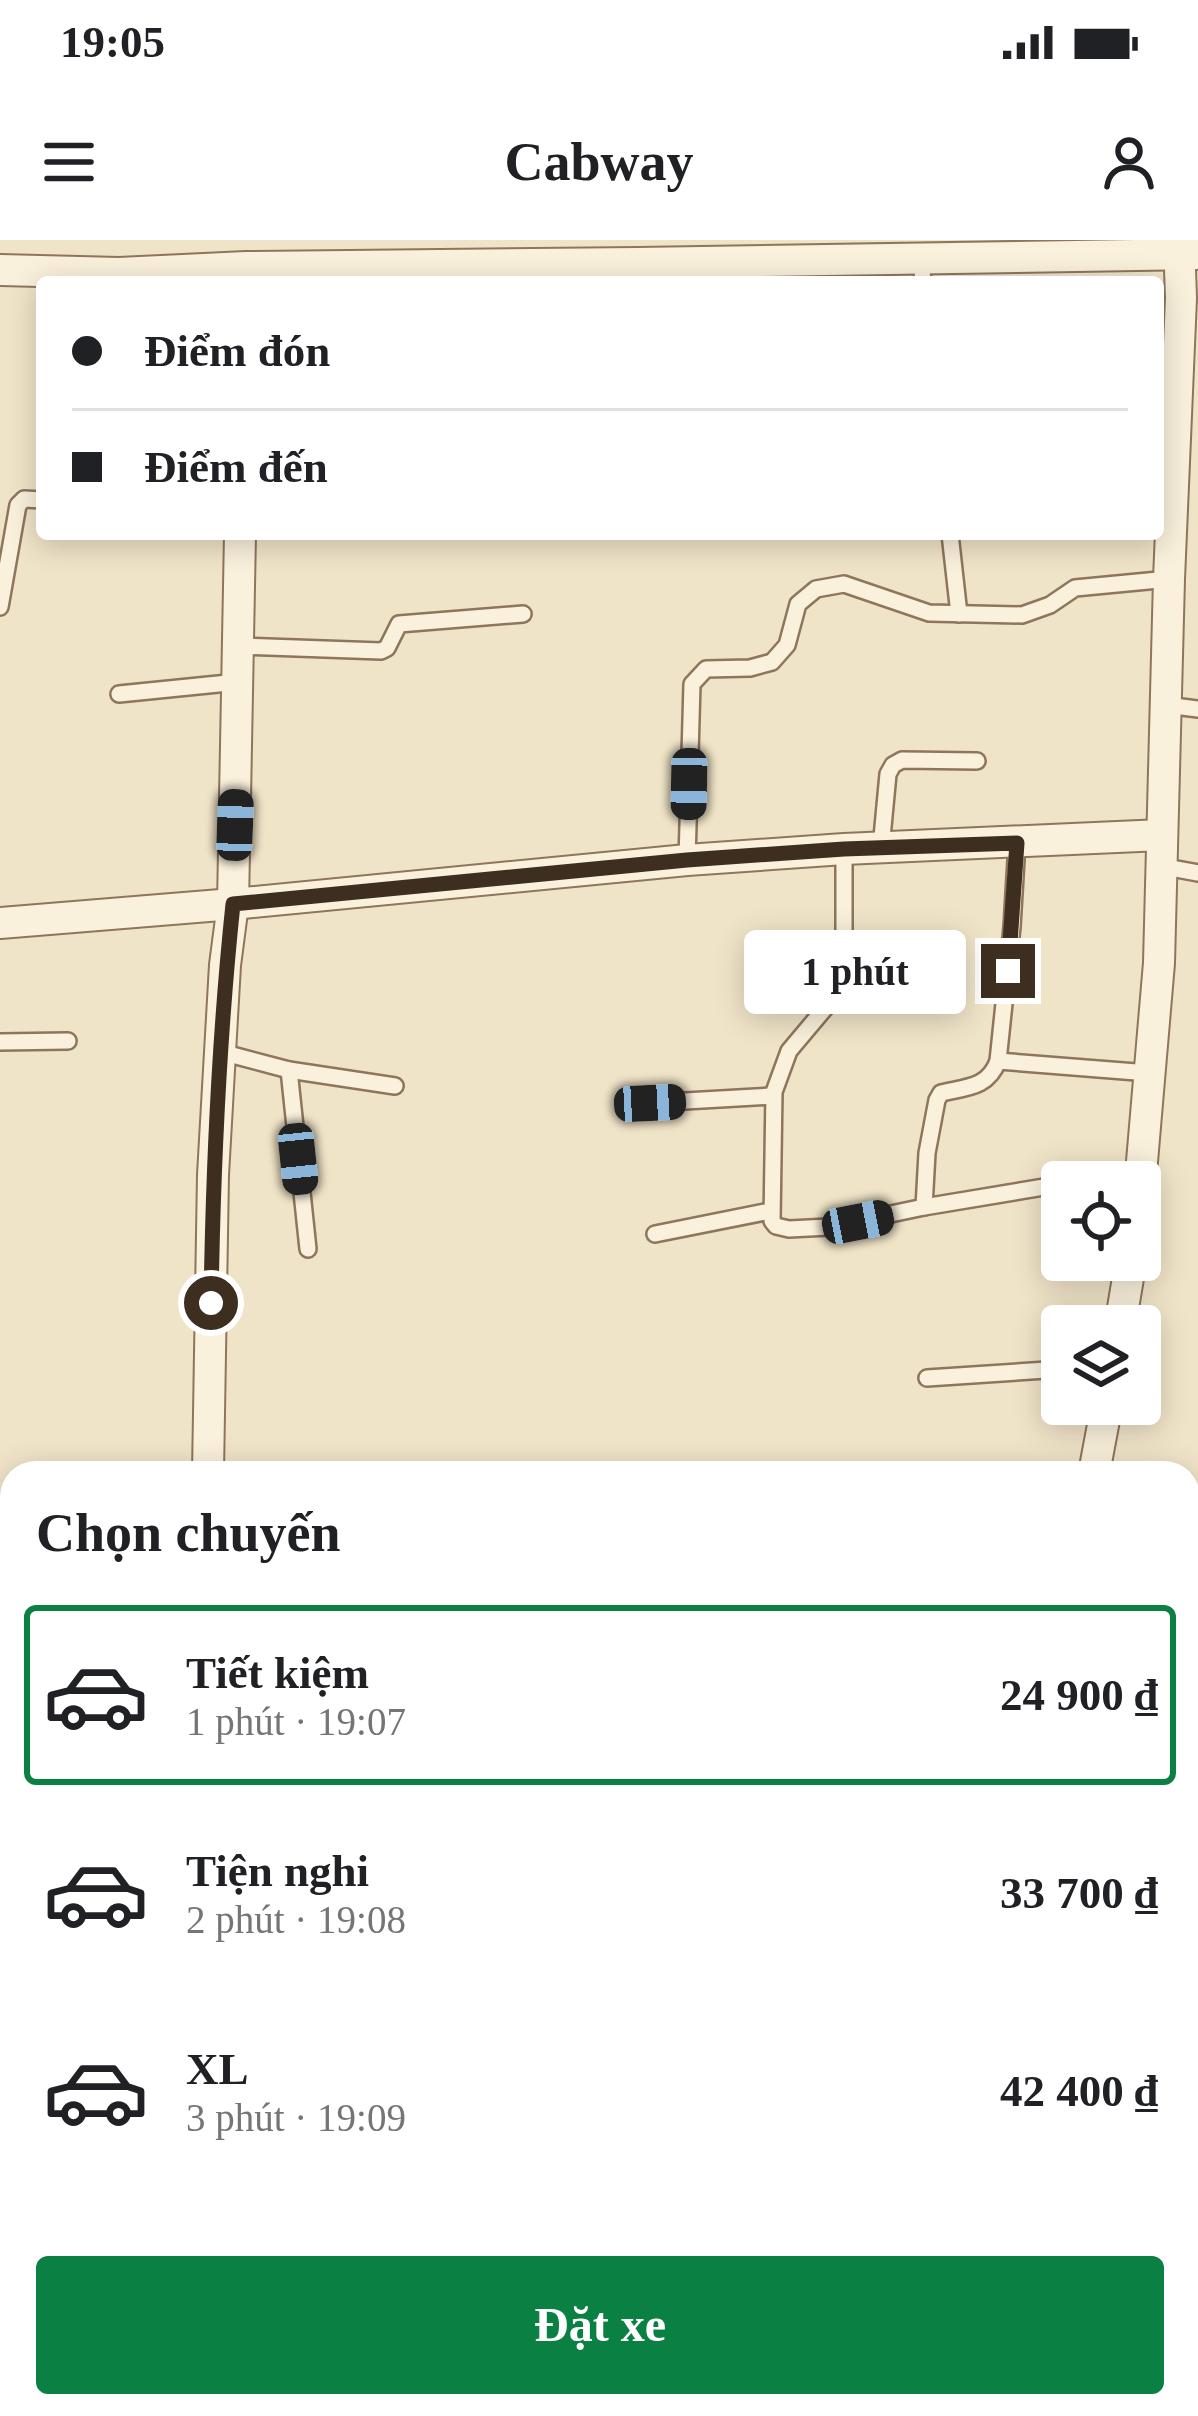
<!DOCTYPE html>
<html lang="vi">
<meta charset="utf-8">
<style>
:root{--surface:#fff;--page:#f2f2f2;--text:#202124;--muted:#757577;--line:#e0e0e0;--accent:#0b8043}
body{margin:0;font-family:Georgia,serif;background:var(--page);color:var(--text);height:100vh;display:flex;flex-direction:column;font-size:45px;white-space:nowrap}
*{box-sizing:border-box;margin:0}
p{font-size:39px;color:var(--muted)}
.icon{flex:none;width:66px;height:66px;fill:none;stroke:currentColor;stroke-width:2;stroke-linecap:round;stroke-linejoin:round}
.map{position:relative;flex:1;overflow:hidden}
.panel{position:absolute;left:0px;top:1221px;width:1200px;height:957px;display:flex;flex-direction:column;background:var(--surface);border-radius:36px 36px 0 0;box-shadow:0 6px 30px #0003}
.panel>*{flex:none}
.banner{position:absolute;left:36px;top:36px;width:1128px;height:264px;border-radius:12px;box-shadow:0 6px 30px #0003;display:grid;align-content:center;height:264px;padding:0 36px;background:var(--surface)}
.fabs{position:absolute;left:1041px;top:921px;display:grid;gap:24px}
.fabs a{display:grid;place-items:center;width:120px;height:120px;border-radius:12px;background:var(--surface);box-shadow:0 6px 30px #0003;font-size:60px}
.end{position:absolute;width:54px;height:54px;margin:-27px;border:15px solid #3d2e20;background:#fff;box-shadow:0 0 0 6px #fff}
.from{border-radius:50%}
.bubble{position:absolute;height:84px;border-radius:12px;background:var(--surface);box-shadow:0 6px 30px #0003;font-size:39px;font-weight:700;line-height:84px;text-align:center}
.car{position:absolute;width:36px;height:72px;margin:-36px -18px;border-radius:15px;box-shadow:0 0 9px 3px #0007;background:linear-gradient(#222 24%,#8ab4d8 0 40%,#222 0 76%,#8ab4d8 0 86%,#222 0)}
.banner b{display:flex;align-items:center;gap:42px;height:114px;font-size:45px}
.banner b+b{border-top:3px solid var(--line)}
.banner i{width:30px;height:30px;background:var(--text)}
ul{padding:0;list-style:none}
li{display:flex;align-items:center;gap:36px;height:180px;margin:0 24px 18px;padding:0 12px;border:6px solid transparent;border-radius:12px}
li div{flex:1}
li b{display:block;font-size:45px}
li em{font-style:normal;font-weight:700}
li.active{border-color:var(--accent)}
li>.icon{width:108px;height:108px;stroke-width:1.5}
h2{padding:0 36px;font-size:54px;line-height:144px}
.cta{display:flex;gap:24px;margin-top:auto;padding:24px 36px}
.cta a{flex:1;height:138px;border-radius:12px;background:var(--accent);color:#fff;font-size:48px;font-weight:700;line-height:138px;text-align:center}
.status{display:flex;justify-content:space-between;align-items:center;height:84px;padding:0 60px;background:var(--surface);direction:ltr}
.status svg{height:33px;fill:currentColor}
header{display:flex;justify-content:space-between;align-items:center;height:156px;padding:0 36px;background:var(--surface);font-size:54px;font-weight:700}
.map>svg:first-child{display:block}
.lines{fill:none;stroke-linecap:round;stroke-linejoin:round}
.service-casing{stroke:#8d765c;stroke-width:20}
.minor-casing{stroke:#8d765c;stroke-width:34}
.service{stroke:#faf1dc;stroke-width:15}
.minor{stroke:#faf1dc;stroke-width:30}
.route{stroke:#3d2e20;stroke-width:15}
</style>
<div class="status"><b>19:05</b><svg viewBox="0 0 49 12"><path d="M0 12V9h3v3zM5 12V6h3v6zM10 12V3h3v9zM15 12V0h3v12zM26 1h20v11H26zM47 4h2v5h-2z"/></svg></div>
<header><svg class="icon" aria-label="menu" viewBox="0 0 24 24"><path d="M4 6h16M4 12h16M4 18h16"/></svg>Cabway<svg class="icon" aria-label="person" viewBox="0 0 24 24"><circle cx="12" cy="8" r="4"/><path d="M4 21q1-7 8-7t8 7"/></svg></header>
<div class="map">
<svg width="1198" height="2176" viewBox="0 0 1198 2176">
<rect width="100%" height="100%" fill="#f0e4c8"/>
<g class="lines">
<defs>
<g id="service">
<polyline points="921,18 923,42"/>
<polyline points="950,294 959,374"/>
<polyline points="0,367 18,265 24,259 42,260"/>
<polyline points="238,406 381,411 387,408 399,384 523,374"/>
<polyline points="119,454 238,442"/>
<polyline points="1166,465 1198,469"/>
<polyline points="881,608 888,534 893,525 902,520 977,521"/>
<polyline points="844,609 844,729 826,767 789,811 774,852 772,981 776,986 789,989 829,987 924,967 1062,944"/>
<polyline points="687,620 692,444 706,429 750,428 772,422 787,405 798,364 816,349 844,344 929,373 1022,375 1050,365 1075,348 1169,339"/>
<polyline points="1160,626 1198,633"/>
<polyline points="0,802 68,801"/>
<polyline points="221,812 289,830 395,846"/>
<polyline points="998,821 1149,833"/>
<polyline points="289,830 308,1009"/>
<polyline points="650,863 773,856"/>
<polyline points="1076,942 1141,931"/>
<path d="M924,967L927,913L937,860L941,853C966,847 988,848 998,821L1012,687L1017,603"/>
<polyline points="655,994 770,971"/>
<polyline points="927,1138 1062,1129"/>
<polyline points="0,1465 12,1462"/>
<polyline points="1188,1855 1198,1855"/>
<polyline points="1188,2081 1198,2081"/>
<polyline points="921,2176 922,2166"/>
</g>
<g id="minor">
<polyline points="0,30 119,33 246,27 638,23 1198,14"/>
<polyline points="0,683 233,664 687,620 844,609 1162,595"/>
<polyline points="1140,945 1159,723 1169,339 1181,58 1179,0"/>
<polyline points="1120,1086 1131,1020"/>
<polyline points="208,1233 213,935 225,725 233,664 240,294"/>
<polyline points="1094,1233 1107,1164"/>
<polyline points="0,1786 12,1788"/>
<polyline points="1112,2166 1115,2176"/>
<polyline points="191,2176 192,2166"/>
</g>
</defs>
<use href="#service" class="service-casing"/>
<use href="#minor" class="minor-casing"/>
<use href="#service" class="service"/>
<use href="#minor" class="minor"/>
</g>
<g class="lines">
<path class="route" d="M211,1063C213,929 219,797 233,664L687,620L844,609L1017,603L1008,731"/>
</g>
</svg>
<div class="fabs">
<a><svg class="icon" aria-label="locate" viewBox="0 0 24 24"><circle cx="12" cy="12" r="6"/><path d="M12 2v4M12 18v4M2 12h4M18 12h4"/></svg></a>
<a><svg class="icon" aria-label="layers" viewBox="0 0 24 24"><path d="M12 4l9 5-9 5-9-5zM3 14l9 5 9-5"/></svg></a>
</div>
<i class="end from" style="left:211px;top:1063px"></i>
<i class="end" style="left:1008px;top:731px"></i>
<div class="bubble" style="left:744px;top:690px;width:222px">1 phút</div>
<i class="car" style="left:689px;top:544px;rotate:181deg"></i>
<i class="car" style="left:235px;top:585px;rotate:2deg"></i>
<i class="car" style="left:650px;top:863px;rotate:87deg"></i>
<i class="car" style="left:298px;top:919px;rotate:174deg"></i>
<i class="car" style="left:858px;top:982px;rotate:79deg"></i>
<div class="banner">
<b><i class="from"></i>Điểm đón</b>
<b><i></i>Điểm đến</b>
</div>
<section class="panel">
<h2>Chọn chuyến</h2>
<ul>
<li class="active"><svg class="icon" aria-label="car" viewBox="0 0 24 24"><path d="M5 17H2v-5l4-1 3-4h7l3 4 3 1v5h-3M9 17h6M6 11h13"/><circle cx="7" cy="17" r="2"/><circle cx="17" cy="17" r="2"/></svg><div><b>Tiết kiệm</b><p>1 phút · 19:07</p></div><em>24 900 ₫</em></li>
<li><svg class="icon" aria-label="car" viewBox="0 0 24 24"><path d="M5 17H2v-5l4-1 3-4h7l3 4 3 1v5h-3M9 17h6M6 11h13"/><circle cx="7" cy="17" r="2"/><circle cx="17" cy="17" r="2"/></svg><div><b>Tiện nghi</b><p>2 phút · 19:08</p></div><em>33 700 ₫</em></li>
<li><svg class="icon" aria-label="car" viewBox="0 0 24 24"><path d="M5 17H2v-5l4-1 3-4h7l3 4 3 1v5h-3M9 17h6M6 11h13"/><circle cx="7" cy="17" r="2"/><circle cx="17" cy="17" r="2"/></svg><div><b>XL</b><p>3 phút · 19:09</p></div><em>42 400 ₫</em></li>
</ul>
<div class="cta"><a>Đặt xe</a></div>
</section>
</div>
